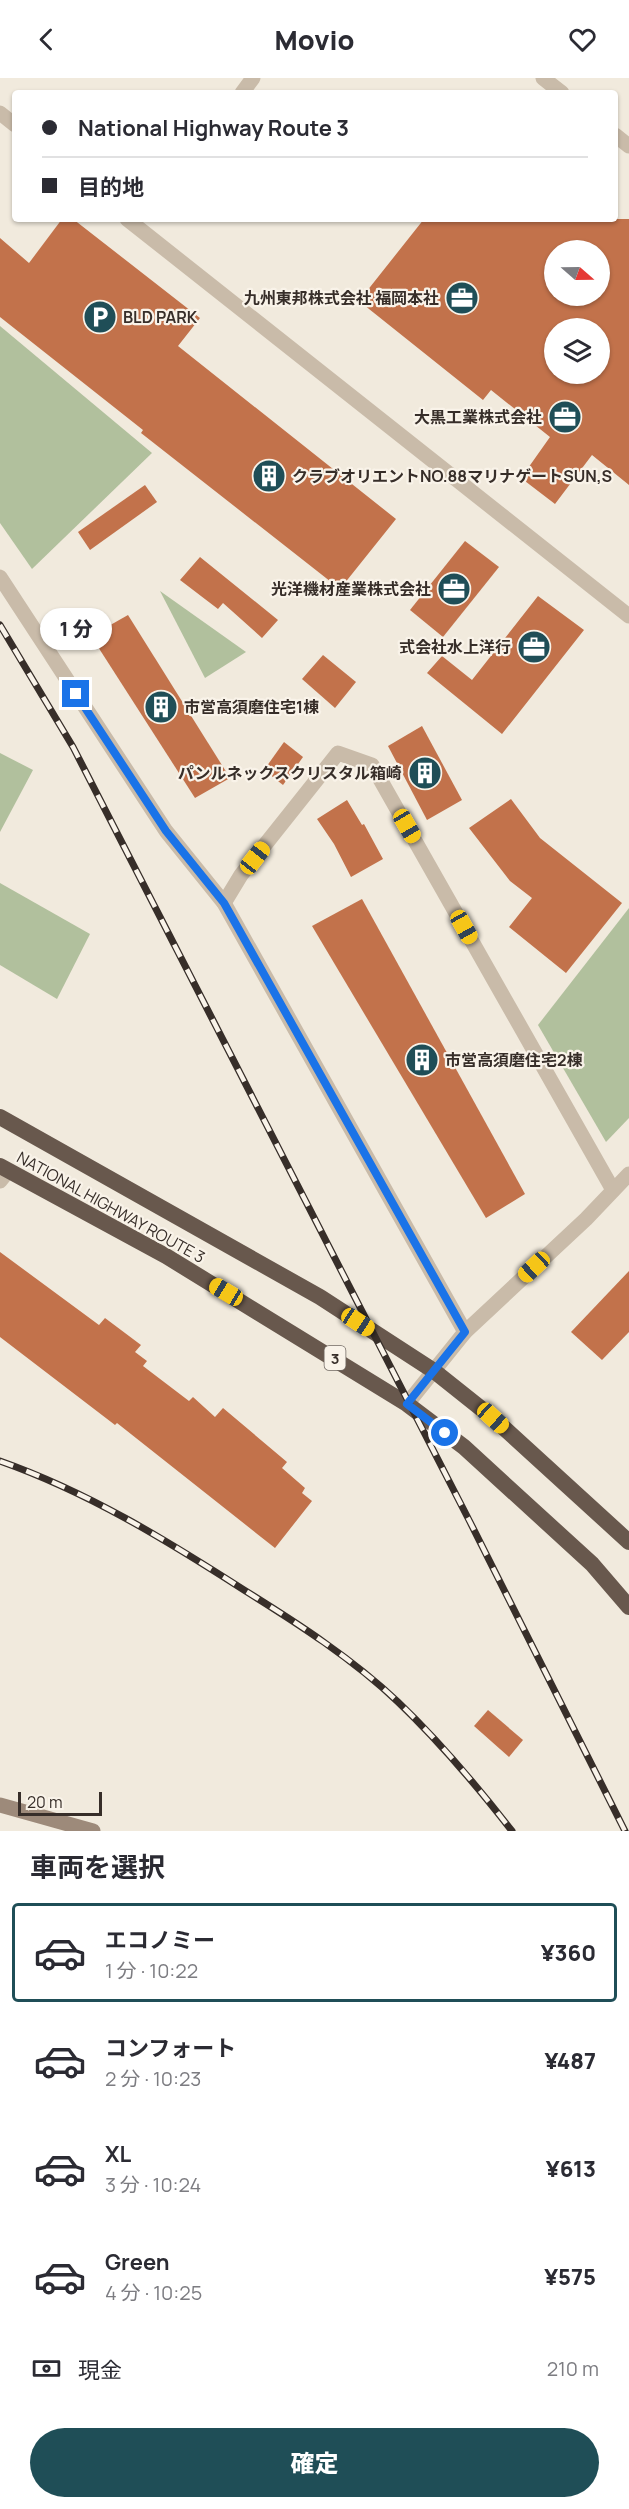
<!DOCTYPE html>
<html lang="ja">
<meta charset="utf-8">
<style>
:root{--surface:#fff;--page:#f7f7f7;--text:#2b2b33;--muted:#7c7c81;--line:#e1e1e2;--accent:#1f4e57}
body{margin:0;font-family:Manrope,"Noto Sans JP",sans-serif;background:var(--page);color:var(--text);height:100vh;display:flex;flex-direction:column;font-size:22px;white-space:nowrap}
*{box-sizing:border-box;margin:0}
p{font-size:20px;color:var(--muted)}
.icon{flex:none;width:33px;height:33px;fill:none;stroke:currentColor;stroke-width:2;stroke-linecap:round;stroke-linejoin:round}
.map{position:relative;height:1753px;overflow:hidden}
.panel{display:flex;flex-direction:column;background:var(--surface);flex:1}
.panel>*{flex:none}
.guide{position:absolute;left:12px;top:12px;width:606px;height:132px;border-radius:6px;box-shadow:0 2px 4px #0004;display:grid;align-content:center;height:132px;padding:0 30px;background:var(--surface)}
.needle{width:39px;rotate:110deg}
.controls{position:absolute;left:544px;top:162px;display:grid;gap:12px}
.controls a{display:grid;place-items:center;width:66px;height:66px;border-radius:50%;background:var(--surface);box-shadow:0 2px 4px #0004;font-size:30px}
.scale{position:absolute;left:18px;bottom:15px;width:84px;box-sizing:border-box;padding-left:6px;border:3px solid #372e29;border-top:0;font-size:16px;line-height:21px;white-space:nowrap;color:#372e29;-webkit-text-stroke:4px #f9f3e9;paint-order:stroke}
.end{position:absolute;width:27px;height:27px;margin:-14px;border:8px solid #1a73e8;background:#fff;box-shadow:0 0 0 3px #fff}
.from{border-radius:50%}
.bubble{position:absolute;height:42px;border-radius:21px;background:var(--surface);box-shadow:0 2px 4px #0004;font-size:20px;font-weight:800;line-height:42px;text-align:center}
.car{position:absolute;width:18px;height:36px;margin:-18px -9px;border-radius:8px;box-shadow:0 0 4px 2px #0007;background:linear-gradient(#f5c518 24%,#345 0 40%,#f5c518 0 76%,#345 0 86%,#f5c518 0)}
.guide b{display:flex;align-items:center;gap:21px;height:57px;font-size:22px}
.guide b+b{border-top:2px solid var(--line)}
.guide i{width:15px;height:15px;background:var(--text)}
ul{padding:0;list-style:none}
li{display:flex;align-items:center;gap:18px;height:99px;margin:0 12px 9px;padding:0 18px;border:3px solid transparent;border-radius:6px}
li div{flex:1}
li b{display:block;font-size:22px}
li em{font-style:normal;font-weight:800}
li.active{border-color:var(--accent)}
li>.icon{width:54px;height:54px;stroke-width:1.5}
h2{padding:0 30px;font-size:27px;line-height:72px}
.pay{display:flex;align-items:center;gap:15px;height:66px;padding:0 30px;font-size:22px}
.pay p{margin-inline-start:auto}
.primary-button{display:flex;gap:12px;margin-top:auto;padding:12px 30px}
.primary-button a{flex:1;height:69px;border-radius:36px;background:var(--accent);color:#fff;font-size:24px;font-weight:800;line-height:69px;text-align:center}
header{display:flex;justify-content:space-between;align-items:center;height:78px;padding:0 30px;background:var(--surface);font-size:27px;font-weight:800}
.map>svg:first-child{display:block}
.green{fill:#b1c09d}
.building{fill:#c2724b;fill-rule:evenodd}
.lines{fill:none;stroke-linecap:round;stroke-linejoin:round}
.minor{stroke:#c9bba9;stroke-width:15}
.tertiary{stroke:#c9bba9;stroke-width:15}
.secondary{stroke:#9d8a7a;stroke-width:15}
.trunk{stroke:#68584d;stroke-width:16}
.rail-casing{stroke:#372e29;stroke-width:7}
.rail{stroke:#f9f3e9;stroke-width:4.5;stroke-dasharray:14;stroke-linecap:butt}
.route{stroke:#1a73e8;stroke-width:8}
.labels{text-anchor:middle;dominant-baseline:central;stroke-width:4.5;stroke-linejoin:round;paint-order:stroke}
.shield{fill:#f9f3e9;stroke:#716963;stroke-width:1.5}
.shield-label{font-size:15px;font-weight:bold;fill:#372e29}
.poi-label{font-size:16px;font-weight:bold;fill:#372e29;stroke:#f9f3e9;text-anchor:end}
.street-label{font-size:16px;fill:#372e29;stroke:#f9f3e9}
</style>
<header><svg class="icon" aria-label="back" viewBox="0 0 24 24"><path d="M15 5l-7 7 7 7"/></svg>Movio<svg class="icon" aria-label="heart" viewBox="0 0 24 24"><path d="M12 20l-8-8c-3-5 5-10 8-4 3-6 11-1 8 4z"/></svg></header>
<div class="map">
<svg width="629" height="1753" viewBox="0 0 629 1753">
<rect width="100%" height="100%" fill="#f1eadd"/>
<g class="green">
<polygon points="0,248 152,375 32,491 0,445"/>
<polygon points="160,513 246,574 205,600"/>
<polygon points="0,675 33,692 0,754"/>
<polygon points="0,805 90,856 57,921 0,887"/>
<polygon points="629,830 629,1040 606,1064 538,947"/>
</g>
<g class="building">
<polygon points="62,141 73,141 200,240 178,268 396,441 340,511 141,355 143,352 0,239 0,160 29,185"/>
<path d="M424,141H629V407L592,377L555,426L521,400L550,359L491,312L483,322L359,223ZM555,172H600V218H555ZM555,250H600V296H555Z"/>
<polygon points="145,407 157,424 90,472 78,454"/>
<polygon points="465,463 499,489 443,559 410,532"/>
<polygon points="200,479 278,542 262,560 223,525 218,531 180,502"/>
<polygon points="538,518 584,552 502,656 427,595 442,578 472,602"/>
<polygon points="128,537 230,700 195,720 91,558"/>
<polygon points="323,577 356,604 335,630 302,601"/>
<polygon points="422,648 462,722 427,742 388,668"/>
<polygon points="284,664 303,679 283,707 264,692"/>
<polygon points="511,721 540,760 622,825 566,895 509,849 532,820 510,803 469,750"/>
<polygon points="347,722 362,747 364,746 383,781 351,799 334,766 317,741"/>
<polygon points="362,821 525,1116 486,1140 312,848"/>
<polygon points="0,1174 99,1247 105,1240 141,1267 135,1274 147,1283 143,1288 189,1323 193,1319 215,1339 223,1330 287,1384 282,1390 305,1410 302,1415 312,1423 275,1470 117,1345 115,1347 0,1259"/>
<polygon points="629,1193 629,1254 602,1282 571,1254"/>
<polygon points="488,1632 523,1662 509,1679 474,1648"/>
</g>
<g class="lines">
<g class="minor">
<polyline points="543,0 562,15"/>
<polyline points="242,15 253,0"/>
<polyline points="0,35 15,47"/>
<polyline points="615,57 629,68"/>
<polyline points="127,141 629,538"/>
<polyline points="0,499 166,753 224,825 465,1254"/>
<polyline points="224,825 241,797 338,675 372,687 613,1112"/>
<polyline points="0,1103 8,1093"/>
</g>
<polyline class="tertiary" points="407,1326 465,1254 586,1141 629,1096"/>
<polyline class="secondary" points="0,1727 93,1753"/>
<g class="trunk">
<polyline points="0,1039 320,1219 434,1293 493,1340 629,1464"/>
<polyline points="0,1088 166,1178 407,1326 464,1369 592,1486 629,1529"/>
</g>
<defs>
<g id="rail">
<polyline points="0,547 73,669 470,1444 625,1753"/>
<path d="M0,1383C88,1414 166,1462 244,1512C297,1545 353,1581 398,1624C440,1664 477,1708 512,1753"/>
</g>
</defs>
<use href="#rail" class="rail-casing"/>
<use href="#rail" class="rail"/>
</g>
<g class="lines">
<polyline class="route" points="76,616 166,753 224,825 465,1254 407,1326 445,1355"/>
</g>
<defs>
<symbol id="office-disc" viewBox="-11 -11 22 22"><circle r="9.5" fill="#1f4e57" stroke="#f9f3e9"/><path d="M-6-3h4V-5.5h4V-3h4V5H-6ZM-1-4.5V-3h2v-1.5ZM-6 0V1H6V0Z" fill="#fff"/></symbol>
<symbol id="parking-disc" viewBox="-11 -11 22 22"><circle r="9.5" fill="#1f4e57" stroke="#f9f3e9"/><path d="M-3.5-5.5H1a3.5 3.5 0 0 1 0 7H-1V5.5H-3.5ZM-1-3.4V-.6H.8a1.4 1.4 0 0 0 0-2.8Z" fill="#fff"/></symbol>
<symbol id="building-disc" viewBox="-11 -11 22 22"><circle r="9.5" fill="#1f4e57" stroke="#f9f3e9"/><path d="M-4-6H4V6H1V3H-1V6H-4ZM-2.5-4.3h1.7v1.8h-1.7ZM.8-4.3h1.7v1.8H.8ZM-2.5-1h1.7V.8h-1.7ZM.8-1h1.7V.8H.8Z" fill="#fff"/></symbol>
</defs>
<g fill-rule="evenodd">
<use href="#office-disc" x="443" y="201" width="38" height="38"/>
<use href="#parking-disc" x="81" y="220" width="38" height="38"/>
<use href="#office-disc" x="546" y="320" width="38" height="38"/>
<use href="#building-disc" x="250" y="379" width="38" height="38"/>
<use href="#office-disc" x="435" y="492" width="38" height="38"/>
<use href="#office-disc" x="515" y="550" width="38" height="38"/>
<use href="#building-disc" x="142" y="610" width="38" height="38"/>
<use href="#building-disc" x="406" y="676" width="38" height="38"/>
<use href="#building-disc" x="403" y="963" width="38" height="38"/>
</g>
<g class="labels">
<rect class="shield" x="324.5" y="1268" width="21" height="24" rx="4.5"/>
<g class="shield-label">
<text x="335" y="1280">3</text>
</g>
<g class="poi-label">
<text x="439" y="220">九州東邦株式会社 福岡本社</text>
<text x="123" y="239" text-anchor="start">BLD PARK</text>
<text x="542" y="339">大黒工業株式会社</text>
<text x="292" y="398" text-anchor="start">クラブオリエントNO.88マリナゲートSUN,S</text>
<text x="431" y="511">光洋機材産業株式会社</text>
<text x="511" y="569">式会社水上洋行</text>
<text x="184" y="629" text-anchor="start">市営高須磨住宅1棟</text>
<text x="402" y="695">パンルネックスクリスタル箱崎</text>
<text x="445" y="982" text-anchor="start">市営高須磨住宅2棟</text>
</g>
<g class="street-label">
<text transform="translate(111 1129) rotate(29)">NATIONAL HIGHWAY ROUTE 3</text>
</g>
</g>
</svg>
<div class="controls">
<a><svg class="needle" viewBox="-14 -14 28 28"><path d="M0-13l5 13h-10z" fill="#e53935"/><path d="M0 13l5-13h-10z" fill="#7c7c81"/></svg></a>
<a><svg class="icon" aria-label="layers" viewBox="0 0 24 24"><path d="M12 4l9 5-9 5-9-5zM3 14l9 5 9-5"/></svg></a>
</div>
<div class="scale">20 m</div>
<i class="end from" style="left:445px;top:1355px"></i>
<i class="end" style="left:76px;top:616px"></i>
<div class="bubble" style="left:40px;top:530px;width:72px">1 分</div>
<i class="car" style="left:407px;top:748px;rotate:150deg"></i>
<i class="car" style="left:255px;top:780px;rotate:38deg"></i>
<i class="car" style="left:464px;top:849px;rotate:151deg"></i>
<i class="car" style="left:534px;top:1189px;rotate:227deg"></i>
<i class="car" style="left:226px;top:1214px;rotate:301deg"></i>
<i class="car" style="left:358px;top:1244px;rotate:123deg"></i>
<i class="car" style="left:493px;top:1340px;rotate:132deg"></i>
<div class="guide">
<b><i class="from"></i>National Highway Route 3</b>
<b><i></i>目的地</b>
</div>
</div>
<section class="panel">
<h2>車両を選択</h2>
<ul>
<li class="active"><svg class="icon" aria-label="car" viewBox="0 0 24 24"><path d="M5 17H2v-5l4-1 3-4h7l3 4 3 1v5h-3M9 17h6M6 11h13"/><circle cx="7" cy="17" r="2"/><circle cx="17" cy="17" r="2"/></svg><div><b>エコノミー</b><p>1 分 · 10:22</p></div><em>¥360</em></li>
<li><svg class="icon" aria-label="car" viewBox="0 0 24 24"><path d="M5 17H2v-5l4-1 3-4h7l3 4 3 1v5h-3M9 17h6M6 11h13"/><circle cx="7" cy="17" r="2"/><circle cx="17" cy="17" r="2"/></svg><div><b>コンフォート</b><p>2 分 · 10:23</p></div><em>¥487</em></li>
<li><svg class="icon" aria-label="car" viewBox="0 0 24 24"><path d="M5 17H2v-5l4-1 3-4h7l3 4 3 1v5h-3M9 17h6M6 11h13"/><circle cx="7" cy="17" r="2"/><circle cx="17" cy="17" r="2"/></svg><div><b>XL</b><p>3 分 · 10:24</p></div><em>¥613</em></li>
<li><svg class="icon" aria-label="car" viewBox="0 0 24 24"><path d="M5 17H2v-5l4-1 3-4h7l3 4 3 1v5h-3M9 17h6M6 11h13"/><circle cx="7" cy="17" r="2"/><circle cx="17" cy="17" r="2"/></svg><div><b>Green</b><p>4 分 · 10:25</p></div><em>¥575</em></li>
</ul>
<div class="pay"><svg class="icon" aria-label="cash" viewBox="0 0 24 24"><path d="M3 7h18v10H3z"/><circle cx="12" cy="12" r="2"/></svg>現金<p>210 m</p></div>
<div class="primary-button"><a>確定</a></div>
</section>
